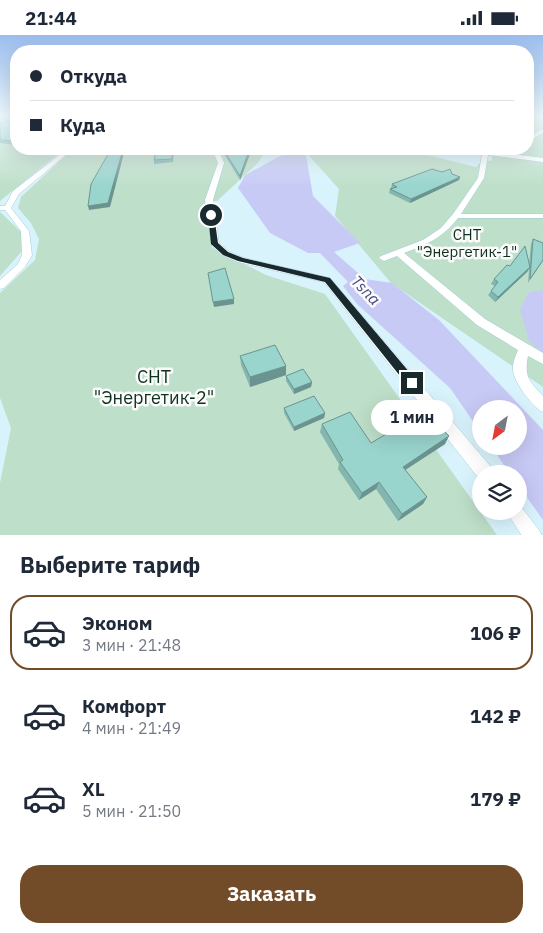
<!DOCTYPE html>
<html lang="ru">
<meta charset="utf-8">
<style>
:root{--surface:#fff;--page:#f6f6f7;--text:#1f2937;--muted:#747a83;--line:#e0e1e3;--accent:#724b29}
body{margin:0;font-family:"IBM Plex Sans",sans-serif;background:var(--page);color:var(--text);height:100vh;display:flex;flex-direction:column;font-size:19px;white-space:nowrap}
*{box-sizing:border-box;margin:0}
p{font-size:16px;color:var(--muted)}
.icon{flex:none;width:28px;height:28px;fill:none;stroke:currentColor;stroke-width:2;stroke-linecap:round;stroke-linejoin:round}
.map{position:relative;height:500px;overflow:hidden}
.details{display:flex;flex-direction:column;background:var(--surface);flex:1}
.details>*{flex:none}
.top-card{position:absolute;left:10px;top:10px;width:524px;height:110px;border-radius:20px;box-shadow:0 5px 20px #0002;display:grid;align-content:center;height:110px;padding:0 20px;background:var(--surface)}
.needle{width:32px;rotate:212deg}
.fabs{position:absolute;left:472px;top:365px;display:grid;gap:10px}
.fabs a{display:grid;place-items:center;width:55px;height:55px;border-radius:50%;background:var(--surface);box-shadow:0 5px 20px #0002;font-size:25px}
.end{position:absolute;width:22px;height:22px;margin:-11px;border:6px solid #192a2f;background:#fff;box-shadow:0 0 0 2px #fff}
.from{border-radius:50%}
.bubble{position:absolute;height:35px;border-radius:18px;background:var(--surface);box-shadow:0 5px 20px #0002;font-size:16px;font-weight:700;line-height:35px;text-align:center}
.top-card b{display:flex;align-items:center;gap:18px;height:48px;font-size:19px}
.top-card b+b{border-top:1px solid var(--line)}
.top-card i{width:12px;height:12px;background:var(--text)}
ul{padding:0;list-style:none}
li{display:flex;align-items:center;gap:15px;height:75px;margin:0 10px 8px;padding:0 10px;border:2px solid transparent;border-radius:20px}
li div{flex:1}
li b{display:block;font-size:19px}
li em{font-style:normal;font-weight:700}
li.on{border-color:var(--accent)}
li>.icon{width:45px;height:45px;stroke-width:1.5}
h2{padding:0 20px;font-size:22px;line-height:60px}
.cta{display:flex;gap:10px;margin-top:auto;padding:10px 20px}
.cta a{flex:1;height:58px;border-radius:20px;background:var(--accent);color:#fff;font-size:20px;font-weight:700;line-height:58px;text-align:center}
.status{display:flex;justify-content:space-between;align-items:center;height:35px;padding:0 25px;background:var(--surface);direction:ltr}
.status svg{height:14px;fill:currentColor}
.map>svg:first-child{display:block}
.green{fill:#bedfc9}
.water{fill:#c8caf6}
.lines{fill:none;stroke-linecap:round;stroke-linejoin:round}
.lane-casing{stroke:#a3cedc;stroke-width:1}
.lane{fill:#fff;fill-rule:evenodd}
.wall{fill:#84b6b0}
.shaded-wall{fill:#6b9490}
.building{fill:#99d4cd;stroke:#6b9490}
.route{fill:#192a2f}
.labels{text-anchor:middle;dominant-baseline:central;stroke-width:5;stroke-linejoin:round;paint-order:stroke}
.park-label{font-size:15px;fill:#0e311e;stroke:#fbfbfb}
.water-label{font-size:16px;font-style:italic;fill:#4b4a81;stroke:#fbfbfb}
.near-park-label{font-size:18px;fill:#0e311e;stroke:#fbfbfb}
</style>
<div class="status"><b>21:44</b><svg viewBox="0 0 49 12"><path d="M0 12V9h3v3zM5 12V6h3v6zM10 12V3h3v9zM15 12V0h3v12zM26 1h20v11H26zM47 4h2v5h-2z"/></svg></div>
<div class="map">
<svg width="543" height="501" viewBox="0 0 543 501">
<rect width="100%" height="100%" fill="#d9f3fc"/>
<g class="green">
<polygon points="0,81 16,81 16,114 64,114 0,166"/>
<polygon points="528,81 543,81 543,352 391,248 335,181 339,154 303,114 403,114 476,132 482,125 492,126 492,114 528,114"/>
<polygon points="75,114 266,114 258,128 217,166 208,166 208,178 212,213 266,240 325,259 497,500 0,501 0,448 11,393 0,363 0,258 35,225 39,204 31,188 18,173 21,162 67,119"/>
<polygon points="0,177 21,197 22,216 0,241"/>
</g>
<g class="water">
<polygon points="280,114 305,114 313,161 360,208 334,217 365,244 392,248 439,285 543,395 543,485 519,451 519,439 510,439 491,411 519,411 519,374 481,374 481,398 450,353 357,269 343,251 348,247 320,218 308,218 270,198 238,153 245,140 282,120"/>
<polygon points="543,255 543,318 529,306 520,274 529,257"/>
</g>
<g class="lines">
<defs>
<g id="lane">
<polygon points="543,94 543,98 528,106 528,102"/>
<polygon points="67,114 73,114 19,159 11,173 29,196 32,220 25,232 4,253 0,254 0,245 18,229 22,220 21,196 5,175 0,175 0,171 5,171 13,156"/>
<polygon points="212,114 218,114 224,128 213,165 219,208 228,216 244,223 330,243 492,433 494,439 481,439 480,445 324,247 238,227 222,220 212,211 205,165 218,128"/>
<path d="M483,114H489L488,116L543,123V127L488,120L484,143L461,179H543V183H458C442,203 428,209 404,218L485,284L543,318V329L528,321C524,342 529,346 543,361V377C533,373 513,346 513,335C512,329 516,320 518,315L477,290L397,221L384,226L379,223L381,221L423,205L441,193L453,179L478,143Z"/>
<polygon points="519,469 539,495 542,501 522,501 506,476 519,476"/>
</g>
</defs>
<use href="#lane" class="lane-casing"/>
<use href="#lane" class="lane"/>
</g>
<g class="wall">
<polygon points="16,83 16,110 0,108 0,88"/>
<polygon points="157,114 174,114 173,127 154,129 154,125"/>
<polygon points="221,114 264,114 264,118 250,119 240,145"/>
<polygon points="452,139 459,145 410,168 389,158 390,154 392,154 391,153 392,149"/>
<polygon points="533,204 543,208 543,226 528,248 529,234 527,237 495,267 488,260 495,251 491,249 494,244 529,230 531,209"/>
<polygon points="240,321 286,331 286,340 250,352 241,330"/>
<polygon points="286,341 312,347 311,352 294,359 286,346"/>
<polygon points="284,373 325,378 324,383 294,396 284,378"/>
<polygon points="322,389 371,408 445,409 405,435 427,462 423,469 398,486 376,454 359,465 338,434 339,429 320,397"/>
</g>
<g class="shaded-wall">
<polygon points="3,81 14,81 0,85 0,82"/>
<polygon points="123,114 125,114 110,172 89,175 88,171"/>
<polygon points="264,114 264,118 250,119 240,145 240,141 249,115"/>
<polygon points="460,142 459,145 410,168 411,164"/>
<polygon points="530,232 527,237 495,267 498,262"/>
<polygon points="234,264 234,269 214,272 213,267"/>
<polygon points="286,331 286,340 250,352 250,342"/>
<polygon points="312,347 311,352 294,359 294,354"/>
<polygon points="325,378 324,383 294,396 294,392"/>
<polygon points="449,401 445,409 399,439 403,432"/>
<polygon points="379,447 376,454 359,465 362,458"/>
<polygon points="427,462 423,469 398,486 402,479"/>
</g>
<g class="building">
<polygon points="16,83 16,106 0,105 0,88"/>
<polygon points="111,114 123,114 108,168 88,171 91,149"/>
<polygon points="157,114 173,114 172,124 154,125"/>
<polygon points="223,114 264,114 249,115 240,141"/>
<polygon points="432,134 442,137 450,134 452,139 460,142 411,164 390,154 397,152 392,149"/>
<polygon points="533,204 543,208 543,225 530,244"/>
<polygon points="525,211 530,232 498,262 491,256 498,247 494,244 507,230 510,231"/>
<polygon points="225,233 234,264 213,267 208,238"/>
<polygon points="275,310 286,331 250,342 240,321"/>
<polygon points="303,334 312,347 294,354 286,341"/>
<polygon points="314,361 325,378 294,392 284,373"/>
<polygon points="425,376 449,401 403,432 427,462 402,479 379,447 362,458 340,427 343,425 322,389 350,377 371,408"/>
</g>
<linearGradient id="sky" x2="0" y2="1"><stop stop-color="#9bbdee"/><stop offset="0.54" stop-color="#eefafe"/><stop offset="1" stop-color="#eefafe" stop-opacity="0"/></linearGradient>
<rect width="543" height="151" fill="url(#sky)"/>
<polygon class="route" points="211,178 214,180 218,208 228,217 243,223 330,243 416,345 417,348 416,351 408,351 325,247 238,226 223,220 211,209 208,180"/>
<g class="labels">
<g class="park-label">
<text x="467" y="199">СНТ<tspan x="467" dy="17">"Энергетик-1"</tspan></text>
</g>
<g class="water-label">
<text transform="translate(366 255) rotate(46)">Tsna</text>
</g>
<g class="near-park-label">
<text x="154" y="341">СНТ<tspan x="154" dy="21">"Энергетик-2"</tspan></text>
</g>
</g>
</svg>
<div class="fabs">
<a><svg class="needle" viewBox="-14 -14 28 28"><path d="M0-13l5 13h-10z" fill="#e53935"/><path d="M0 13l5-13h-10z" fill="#747a83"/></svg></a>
<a><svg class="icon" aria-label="layers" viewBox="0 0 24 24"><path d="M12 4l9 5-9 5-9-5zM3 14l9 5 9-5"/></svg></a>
</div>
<i class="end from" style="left:211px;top:180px"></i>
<i class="end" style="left:412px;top:348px"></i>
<div class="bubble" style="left:371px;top:365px;width:82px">1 мин</div>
<div class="top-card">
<b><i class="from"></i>Откуда</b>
<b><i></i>Куда</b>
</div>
</div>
<section class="details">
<h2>Выберите тариф</h2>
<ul>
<li class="on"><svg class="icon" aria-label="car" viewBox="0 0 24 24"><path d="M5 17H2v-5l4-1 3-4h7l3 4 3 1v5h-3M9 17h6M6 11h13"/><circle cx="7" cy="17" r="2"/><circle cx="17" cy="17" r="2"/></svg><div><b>Эконом</b><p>3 мин · 21:48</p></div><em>106 ₽</em></li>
<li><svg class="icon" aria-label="car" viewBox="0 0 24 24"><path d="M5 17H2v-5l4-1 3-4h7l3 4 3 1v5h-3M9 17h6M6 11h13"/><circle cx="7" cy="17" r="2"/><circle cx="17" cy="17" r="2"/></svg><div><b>Комфорт</b><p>4 мин · 21:49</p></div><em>142 ₽</em></li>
<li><svg class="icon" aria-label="car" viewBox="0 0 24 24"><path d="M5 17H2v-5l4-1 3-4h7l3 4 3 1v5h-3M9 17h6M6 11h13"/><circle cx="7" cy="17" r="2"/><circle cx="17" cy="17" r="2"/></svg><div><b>XL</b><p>5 мин · 21:50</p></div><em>179 ₽</em></li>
</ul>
<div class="cta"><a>Заказать</a></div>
</section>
